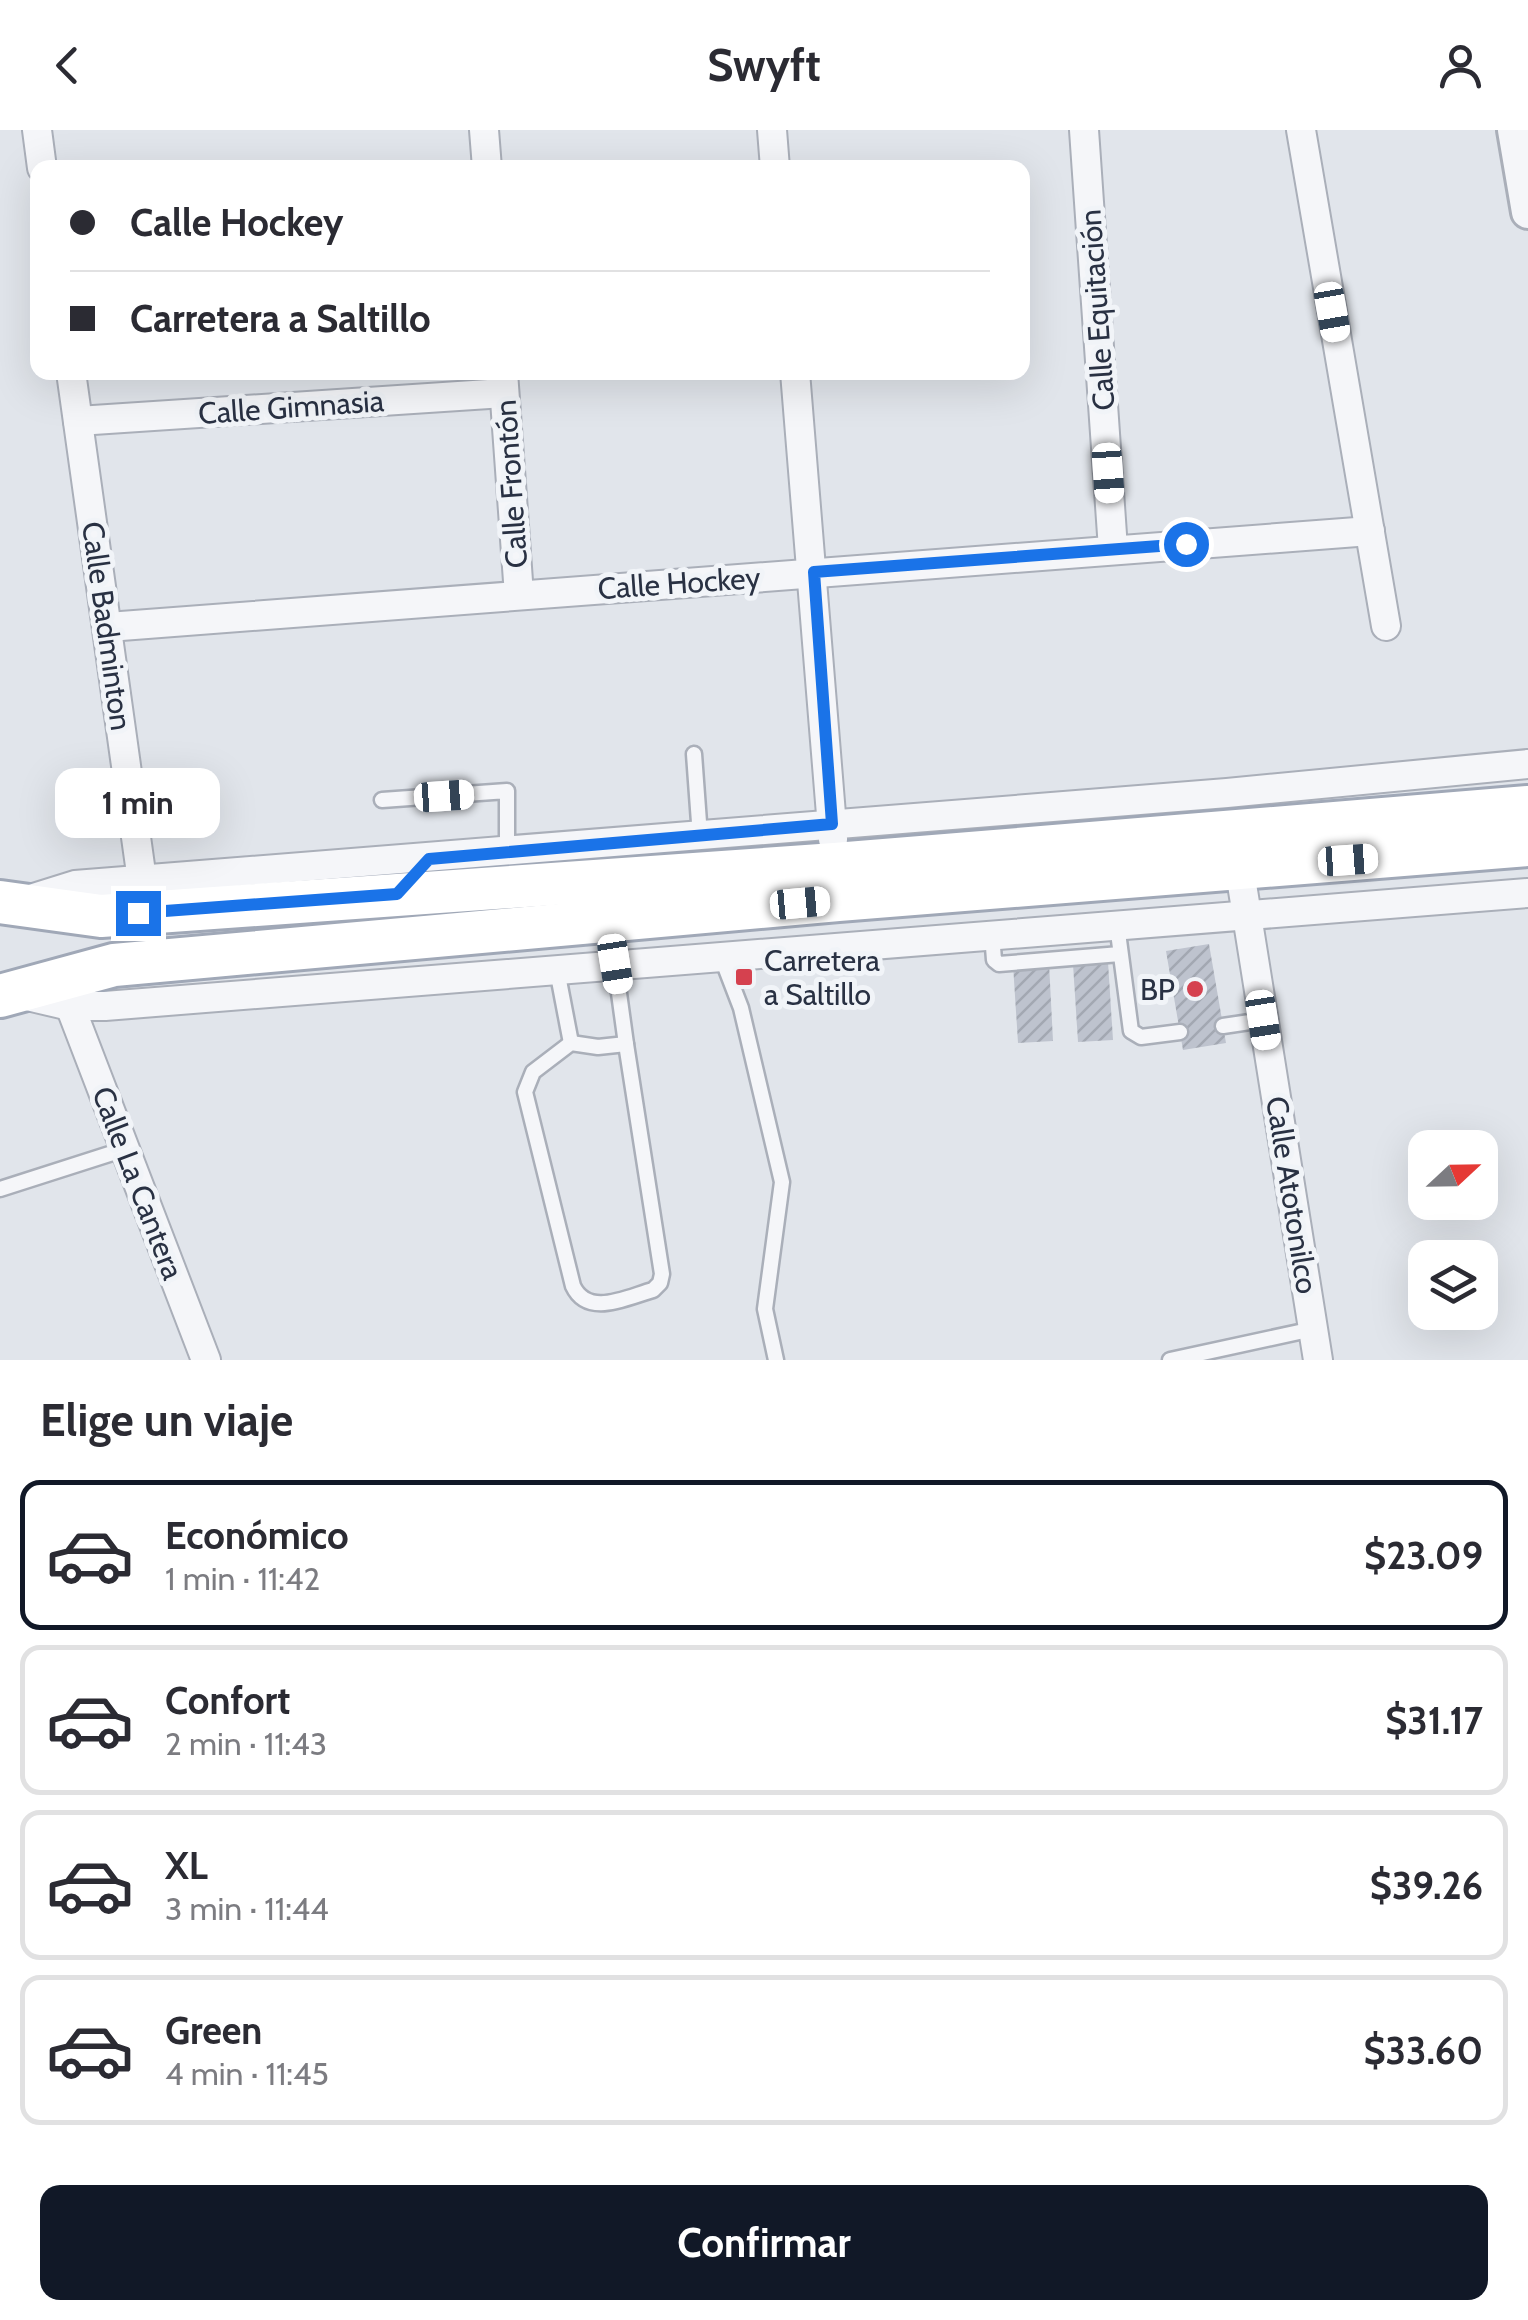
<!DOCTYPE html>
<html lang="es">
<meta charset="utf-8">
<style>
:root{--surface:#fff;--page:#f2f2f3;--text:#2b2b33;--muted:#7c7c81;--line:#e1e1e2;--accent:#111827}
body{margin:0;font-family:Cabin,sans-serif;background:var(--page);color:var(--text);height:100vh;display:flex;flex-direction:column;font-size:38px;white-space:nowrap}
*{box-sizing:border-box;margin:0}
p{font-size:32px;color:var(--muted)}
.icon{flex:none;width:55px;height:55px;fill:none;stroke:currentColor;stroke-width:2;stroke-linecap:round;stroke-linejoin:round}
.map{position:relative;height:1230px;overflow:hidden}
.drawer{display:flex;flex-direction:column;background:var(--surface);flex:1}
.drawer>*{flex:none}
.guide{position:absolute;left:30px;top:30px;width:1000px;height:220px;border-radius:20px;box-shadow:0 10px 40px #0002;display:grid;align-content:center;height:220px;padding:0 40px;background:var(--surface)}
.needle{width:65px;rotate:68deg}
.tools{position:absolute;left:1408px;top:1000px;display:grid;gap:20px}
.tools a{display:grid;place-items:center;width:90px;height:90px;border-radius:20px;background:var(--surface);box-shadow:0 10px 40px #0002;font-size:50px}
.end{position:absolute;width:45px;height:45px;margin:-22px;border:12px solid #1a73e8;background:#fff;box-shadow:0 0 0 5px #fff}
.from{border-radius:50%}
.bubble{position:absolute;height:70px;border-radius:20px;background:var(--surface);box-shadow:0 10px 40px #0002;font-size:32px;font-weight:700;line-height:70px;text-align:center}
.car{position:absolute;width:30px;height:60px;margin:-30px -15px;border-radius:12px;box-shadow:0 0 8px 2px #0007;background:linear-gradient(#fff 24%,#345 0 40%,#fff 0 76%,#345 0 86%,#fff 0)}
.guide b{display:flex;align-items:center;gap:35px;height:95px;font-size:38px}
.guide b+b{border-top:2px solid var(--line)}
.guide i{width:25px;height:25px;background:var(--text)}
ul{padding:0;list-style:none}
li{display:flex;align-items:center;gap:30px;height:150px;margin:0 20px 15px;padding:0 20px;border:5px solid var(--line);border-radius:20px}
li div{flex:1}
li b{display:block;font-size:38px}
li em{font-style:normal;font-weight:700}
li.active{border-color:var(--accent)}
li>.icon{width:90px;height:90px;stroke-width:1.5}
h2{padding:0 40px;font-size:45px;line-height:120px}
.action{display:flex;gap:20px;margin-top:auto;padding:20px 40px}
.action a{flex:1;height:115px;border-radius:20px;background:var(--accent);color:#fff;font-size:40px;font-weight:700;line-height:115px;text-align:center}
header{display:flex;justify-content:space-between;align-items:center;height:130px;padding:0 40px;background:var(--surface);font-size:45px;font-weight:700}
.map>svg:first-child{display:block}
.building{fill:url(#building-hatch)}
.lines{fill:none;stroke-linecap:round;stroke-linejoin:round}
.service-casing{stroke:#aaafb9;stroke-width:19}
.minor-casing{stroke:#aaafb9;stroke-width:32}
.tertiary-casing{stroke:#aaafb9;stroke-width:38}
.primary-casing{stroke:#a0a8b7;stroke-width:48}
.service{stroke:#f5f6f9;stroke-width:14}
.minor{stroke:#f5f6f9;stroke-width:28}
.tertiary{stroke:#f5f6f9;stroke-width:32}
.primary{stroke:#fff;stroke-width:42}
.route{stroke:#1a73e8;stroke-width:12}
.poi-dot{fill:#d5414f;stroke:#f1f4f8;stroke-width:4}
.labels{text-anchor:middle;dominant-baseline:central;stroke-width:10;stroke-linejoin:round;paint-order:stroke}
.street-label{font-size:30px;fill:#293143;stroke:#f1f4f8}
.poi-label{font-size:30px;fill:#293143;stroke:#f1f4f8;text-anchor:start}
</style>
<header><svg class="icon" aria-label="back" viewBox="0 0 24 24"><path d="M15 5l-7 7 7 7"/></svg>Swyft<svg class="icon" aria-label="person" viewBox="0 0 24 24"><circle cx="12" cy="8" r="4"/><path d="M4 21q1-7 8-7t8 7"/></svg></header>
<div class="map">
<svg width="1528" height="1230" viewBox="0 0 1528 1230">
<defs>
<pattern id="building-hatch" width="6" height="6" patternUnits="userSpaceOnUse" patternTransform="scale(2.5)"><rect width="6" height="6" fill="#bec3ce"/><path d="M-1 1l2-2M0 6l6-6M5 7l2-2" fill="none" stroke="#a3a8b2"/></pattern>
</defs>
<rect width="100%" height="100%" fill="#e1e5eb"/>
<g class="building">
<polygon points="1209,814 1226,913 1183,920 1166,821"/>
<polygon points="1108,832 1113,910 1078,912 1073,834"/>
<polygon points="1049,833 1053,911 1018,913 1013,834"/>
</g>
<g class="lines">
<defs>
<g id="service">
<polyline points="694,624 700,706"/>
<polyline points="382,670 507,661 507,723"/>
<polyline points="1117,795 1131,901 1141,907 1180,902"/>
<polyline points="992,804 994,830 999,834 1120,824"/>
<polyline points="721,826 741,878 782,1052 765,1179 776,1230"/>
<polyline points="615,834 626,914"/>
<polyline points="557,840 571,913"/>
<polyline points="1223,896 1263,890"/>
<path d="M571,913L598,917L626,914L662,1144L660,1153L653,1160C627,1167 588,1188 573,1156L525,962L533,942Z"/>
<polyline points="0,1059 125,1019"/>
<polyline points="1170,1230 1313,1199"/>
</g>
<g id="minor">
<polyline points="37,0 42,38"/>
<polyline points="484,0 487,38"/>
<polyline points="772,0 775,38"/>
<polyline points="1084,0 1113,419"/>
<polyline points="1301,0 1386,496"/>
<polyline points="71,242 142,750"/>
<polyline points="503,242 519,465"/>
<polyline points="795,242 833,709"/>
<polyline points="78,291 504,263"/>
<polyline points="108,497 1370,401"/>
<polyline points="1237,723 1318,1230"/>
<polyline points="27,770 75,755 1227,663 1528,634"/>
<polyline points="19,864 70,876 105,876 1528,763"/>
<polyline points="70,876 206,1230"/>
</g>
<polyline id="tertiary" points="1514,0 1528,82"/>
<g id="primary">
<polyline points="0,772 101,786 835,734 1528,677"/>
<polyline points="0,866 114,835 838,770 1528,715"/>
</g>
</defs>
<use href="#service" class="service-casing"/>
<use href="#minor" class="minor-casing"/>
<use href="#tertiary" class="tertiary-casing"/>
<use href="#primary" class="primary-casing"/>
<use href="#service" class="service"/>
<use href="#minor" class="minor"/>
<use href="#tertiary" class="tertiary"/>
<use href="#primary" class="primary"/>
</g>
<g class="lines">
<polyline class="route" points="138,783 397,764 429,729 832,694 814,442 1186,414"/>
</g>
<g class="poi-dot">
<rect x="734" y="837" width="20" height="20" rx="5"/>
<circle cx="1195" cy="859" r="10"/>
</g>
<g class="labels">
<g class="street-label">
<text transform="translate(1097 180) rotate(-94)">Calle Equitación</text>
<text transform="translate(291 277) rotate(-4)">Calle Gimnasia</text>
<text transform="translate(511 354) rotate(-94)">Calle Frontón</text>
<text transform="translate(679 453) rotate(-4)">Calle Hockey</text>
<text transform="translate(107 496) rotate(82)">Calle Badminton</text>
<text transform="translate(138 1053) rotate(69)">Calle La Cantera</text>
<text transform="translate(1292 1065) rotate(81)">Calle Atotonilco</text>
</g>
<g class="poi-label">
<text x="764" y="830">Carretera<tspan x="764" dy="34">a Saltillo</tspan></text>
<text x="1175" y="859" text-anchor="end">BP</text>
</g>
</g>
</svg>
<div class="tools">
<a><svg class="needle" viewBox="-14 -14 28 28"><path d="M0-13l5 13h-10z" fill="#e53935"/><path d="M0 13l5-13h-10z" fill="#7c7c81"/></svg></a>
<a><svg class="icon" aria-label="layers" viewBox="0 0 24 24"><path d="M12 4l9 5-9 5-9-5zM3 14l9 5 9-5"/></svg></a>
</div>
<i class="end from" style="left:1186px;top:414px"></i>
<i class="end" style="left:138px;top:783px"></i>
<div class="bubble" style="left:55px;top:638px;width:165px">1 min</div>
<i class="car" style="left:1332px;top:182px;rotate:170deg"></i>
<i class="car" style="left:1108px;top:343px;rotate:176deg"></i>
<i class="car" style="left:444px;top:666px;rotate:86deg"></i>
<i class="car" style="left:1348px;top:730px;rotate:86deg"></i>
<i class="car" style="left:800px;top:773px;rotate:85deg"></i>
<i class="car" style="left:615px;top:834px;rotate:171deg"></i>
<i class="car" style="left:1263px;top:890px;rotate:171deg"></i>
<div class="guide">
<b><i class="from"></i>Calle Hockey</b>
<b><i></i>Carretera a Saltillo</b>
</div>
</div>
<section class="drawer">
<h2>Elige un viaje</h2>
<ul>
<li class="active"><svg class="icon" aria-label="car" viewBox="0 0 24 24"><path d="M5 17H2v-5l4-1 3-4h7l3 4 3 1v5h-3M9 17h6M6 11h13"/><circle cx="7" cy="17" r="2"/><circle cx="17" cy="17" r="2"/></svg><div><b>Económico</b><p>1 min · 11:42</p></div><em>$23.09</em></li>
<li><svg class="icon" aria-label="car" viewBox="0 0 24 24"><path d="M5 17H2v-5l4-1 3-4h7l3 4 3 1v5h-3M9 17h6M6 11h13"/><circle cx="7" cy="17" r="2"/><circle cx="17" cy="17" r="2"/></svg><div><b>Confort</b><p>2 min · 11:43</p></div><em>$31.17</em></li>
<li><svg class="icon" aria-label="car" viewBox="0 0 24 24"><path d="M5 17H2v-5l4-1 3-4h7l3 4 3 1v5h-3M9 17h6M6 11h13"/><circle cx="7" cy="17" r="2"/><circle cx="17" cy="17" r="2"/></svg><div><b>XL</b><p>3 min · 11:44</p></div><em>$39.26</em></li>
<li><svg class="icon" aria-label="car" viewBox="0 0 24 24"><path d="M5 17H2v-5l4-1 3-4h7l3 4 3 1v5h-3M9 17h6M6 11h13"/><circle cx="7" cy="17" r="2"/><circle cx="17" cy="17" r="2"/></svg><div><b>Green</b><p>4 min · 11:45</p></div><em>$33.60</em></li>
</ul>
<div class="action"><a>Confirmar</a></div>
</section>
